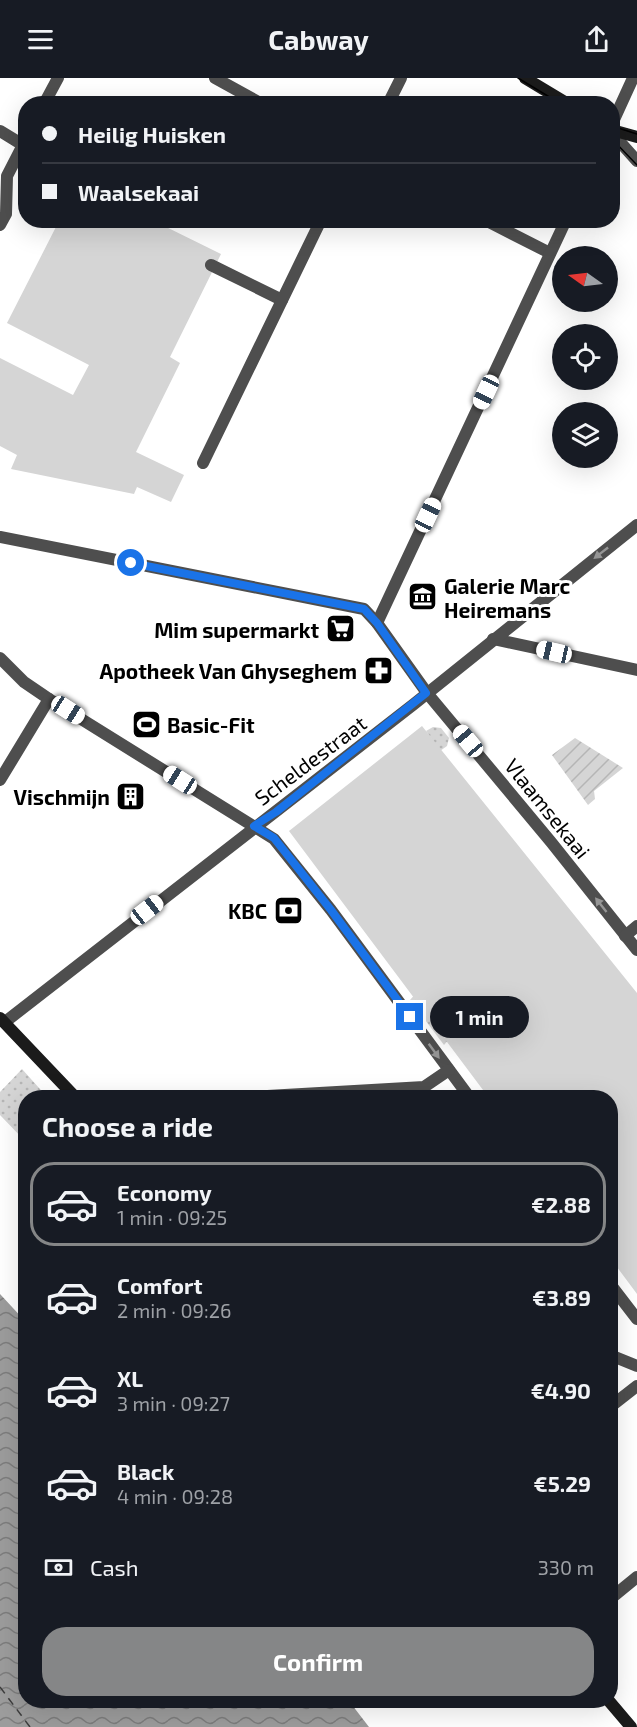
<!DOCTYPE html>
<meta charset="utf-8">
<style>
:root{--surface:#171b24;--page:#20242c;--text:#f1f3f6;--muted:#9ea1a6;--line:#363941;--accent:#858687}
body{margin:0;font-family:"Exo 2",sans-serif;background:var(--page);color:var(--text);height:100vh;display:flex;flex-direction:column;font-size:22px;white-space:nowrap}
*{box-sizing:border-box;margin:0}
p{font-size:20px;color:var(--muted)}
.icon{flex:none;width:33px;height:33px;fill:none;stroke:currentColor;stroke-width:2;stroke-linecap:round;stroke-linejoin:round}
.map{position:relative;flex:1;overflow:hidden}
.sheet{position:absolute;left:18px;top:1012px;width:600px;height:618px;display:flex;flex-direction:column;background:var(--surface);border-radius:24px;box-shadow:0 6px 24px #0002}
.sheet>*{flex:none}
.hud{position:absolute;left:18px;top:18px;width:602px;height:132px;border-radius:24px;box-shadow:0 6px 24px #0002;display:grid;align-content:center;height:132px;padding:0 24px;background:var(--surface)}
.needle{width:39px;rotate:284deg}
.buttons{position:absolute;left:552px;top:168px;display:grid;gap:12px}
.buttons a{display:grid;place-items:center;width:66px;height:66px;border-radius:50%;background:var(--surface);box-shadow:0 6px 24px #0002;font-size:30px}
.end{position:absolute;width:27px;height:27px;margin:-14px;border:8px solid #1a73e8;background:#fff;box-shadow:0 0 0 3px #fff}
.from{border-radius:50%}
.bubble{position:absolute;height:42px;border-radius:21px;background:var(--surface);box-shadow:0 6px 24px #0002;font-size:20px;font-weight:700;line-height:42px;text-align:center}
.car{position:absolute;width:18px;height:36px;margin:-18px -9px;border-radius:8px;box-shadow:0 0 4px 2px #0007;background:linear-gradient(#fff 24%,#345 0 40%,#fff 0 76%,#345 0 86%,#fff 0)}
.hud b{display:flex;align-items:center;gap:21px;height:57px;font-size:22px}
.hud b+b{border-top:2px solid var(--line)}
.hud i{width:15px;height:15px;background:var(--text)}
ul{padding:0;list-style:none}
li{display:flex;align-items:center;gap:18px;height:84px;margin:0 12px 9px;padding:0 12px;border:3px solid transparent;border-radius:24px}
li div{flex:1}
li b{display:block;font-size:22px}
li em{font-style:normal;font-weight:700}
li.on{border-color:var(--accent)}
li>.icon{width:54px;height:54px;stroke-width:1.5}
h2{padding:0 24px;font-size:27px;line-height:72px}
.pay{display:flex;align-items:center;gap:15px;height:66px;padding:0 24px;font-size:22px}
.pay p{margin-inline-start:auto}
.button{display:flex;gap:12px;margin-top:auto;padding:12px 24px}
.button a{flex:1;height:69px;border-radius:24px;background:var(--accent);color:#fff;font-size:24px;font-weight:700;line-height:69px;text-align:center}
header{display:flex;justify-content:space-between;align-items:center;height:78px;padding:0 24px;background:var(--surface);font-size:27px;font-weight:700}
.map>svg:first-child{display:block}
.grass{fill:url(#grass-dots)}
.park{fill:#d5d5d5}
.garden{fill:url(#garden-furrows)}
.water{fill:url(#water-waves)}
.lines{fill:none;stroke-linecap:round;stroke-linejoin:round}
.ferry{stroke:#3d3d3d;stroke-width:1.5;stroke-dasharray:8 6;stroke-linecap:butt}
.street{stroke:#4e4e4e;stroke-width:12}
.secondary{stroke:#1b1b1b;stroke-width:12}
.tram{stroke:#000;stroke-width:1.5}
.oneway{fill:#959595}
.route{stroke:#1a73e8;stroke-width:8}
.labels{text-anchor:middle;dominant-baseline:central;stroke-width:6;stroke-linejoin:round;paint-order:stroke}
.poi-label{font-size:21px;font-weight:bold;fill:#000;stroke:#fff;text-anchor:end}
.street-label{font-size:21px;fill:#000;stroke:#fff}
</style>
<header><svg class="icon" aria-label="menu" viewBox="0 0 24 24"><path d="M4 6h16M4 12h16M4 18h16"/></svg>Cabway<svg class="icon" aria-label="share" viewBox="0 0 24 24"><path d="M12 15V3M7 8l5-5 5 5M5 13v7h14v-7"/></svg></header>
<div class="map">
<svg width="637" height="1649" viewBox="0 0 637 1649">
<defs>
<pattern id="grass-dots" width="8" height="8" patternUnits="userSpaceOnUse" patternTransform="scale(1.5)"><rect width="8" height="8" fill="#d5d5d5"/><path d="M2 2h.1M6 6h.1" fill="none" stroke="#b5b5b5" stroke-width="1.8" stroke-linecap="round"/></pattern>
<pattern id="garden-furrows" width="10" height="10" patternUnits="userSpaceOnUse" patternTransform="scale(1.5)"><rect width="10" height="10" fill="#d5d5d5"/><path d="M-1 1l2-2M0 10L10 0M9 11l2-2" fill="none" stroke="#b5b5b5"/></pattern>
<pattern id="water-waves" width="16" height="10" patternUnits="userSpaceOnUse" patternTransform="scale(1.5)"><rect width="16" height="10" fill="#9c9c9c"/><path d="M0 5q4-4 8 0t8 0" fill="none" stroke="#7d7d7d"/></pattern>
</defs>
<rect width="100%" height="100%" fill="#fff"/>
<g class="grass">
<polygon points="433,649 441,650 449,660 447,668 440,673 426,653"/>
<polygon points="417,914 449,961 444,967 410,922"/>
<polygon points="22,991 48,1020 26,1020 25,1063 0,1037 0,1014"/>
</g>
<g class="park">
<polygon points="59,143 154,143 221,176 170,279 180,285 136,374 184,397 171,424 137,409 134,416 11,391 17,377 0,368 0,280 73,317 89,287 7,245"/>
<polygon points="422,648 637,915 637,1216 611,1181 610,1020 489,1020 289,753"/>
</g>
<polygon class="garden" points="575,660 623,690 594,713 595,721 588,727 552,677"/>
<polygon class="water" points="0,1216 25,1243 26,1623 349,1623 369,1649 0,1649"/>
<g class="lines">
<polyline class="ferry" points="0,1609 30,1649"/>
<g class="street">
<polyline points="215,0 262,26"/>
<polyline points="44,26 58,0"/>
<polyline points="388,26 401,0"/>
<polyline points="612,46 633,0"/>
<polyline points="0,53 23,67"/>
<polyline points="612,55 637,83"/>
<polyline points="485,142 550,175"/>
<polyline points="0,147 6,136 7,98 26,61"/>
<polyline points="211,187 282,222"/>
<polyline points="203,385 321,142"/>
<polyline points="0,459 364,531 377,545 427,615 551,764 637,872"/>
<polyline points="377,545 566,142"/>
<polyline points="493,561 637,592"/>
<polyline points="0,580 24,604 49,621 274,761 331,832 470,1020"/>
<polyline points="0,702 49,621"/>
<polyline points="625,858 637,848"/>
<polyline points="5,944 414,626 637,447"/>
<polyline points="232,1020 424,1009 449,992"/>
<polyline points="610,1206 637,1241"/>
<polyline points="610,1277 637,1288"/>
<polyline points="610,1329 637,1308"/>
<polyline points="610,1521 637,1499"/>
</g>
<g class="secondary">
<polyline points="525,0 568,26"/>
<polyline points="612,52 637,59"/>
<polyline points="0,940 76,1020"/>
<polyline points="609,1623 631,1649"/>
</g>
<g class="tram">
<polyline points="518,0 561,26"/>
<polyline points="612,48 637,56"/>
<polyline points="612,61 637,87"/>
</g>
</g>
<defs><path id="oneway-solid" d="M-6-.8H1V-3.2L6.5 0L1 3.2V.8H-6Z" transform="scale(1.5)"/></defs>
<g class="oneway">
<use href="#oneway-solid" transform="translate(601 475) rotate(142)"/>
<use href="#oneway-solid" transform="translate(601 827) rotate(-128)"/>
<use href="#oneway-solid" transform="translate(434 973) rotate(54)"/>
</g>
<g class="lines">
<polyline class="route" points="131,485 364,531 377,545 426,615 276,734 254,748 274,760 331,832 410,939"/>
</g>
<defs>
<symbol id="museum-square" viewBox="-11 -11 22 22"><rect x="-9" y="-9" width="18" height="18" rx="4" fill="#000" stroke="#fff"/><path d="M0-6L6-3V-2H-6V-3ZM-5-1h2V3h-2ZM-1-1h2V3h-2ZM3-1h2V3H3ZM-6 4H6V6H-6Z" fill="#fff"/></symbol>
<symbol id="supermarket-square" viewBox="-11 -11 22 22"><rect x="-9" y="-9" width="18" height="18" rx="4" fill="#000" stroke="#fff"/><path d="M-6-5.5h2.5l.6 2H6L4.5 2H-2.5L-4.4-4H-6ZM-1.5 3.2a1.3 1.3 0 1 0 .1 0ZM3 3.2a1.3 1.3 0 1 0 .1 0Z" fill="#fff"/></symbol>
<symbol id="pharmacy-square" viewBox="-11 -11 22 22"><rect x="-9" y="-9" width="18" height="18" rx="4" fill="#000" stroke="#fff"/><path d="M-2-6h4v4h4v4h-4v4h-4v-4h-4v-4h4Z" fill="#fff"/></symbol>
<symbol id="stadium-square" viewBox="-11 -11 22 22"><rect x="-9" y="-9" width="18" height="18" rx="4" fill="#000" stroke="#fff"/><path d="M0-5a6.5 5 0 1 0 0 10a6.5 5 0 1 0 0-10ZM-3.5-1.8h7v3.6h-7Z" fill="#fff"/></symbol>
<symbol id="building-square" viewBox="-11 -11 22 22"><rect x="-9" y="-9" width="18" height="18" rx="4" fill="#000" stroke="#fff"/><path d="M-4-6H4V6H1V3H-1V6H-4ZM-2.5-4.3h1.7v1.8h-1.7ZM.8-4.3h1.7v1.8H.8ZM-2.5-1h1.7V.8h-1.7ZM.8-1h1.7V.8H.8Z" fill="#fff"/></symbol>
<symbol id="bank-square" viewBox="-11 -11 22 22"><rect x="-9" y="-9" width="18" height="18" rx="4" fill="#000" stroke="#fff"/><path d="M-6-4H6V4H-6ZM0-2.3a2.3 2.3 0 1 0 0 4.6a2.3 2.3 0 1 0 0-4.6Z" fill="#fff"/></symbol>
</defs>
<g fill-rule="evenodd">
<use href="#museum-square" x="406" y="502" width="33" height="33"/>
<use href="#supermarket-square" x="324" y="534" width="33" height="33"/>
<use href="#pharmacy-square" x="362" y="576" width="33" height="33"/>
<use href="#stadium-square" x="130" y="630" width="33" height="33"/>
<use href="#building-square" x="114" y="702" width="33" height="33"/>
<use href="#bank-square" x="272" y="816" width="33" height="33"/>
</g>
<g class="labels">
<g class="poi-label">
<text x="444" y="507" text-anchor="start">Galerie Marc<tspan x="444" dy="24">Heiremans</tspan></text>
<text x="319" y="551">Mim supermarkt</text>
<text x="357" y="592">Apotheek Van Ghyseghem</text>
<text x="167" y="646" text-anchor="start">Basic-Fit</text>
<text x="110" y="718">Vischmijn</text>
<text x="267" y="832">KBC</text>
</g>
<g class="street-label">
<text transform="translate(310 682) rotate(-37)">Scheldestraat</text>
<text transform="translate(548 730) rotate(51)">Vlaamsekaai</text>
</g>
</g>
</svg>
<div class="buttons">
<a><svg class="needle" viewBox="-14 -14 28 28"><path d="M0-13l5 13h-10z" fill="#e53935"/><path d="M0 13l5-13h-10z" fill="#9ea1a6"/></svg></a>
<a><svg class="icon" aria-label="locate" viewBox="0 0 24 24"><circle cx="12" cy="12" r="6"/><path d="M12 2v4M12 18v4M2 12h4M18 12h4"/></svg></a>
<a><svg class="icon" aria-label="layers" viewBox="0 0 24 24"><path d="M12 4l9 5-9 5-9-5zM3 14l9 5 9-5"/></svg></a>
</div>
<i class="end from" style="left:131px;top:485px"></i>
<i class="end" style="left:410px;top:939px"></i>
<div class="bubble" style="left:430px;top:918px;width:99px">1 min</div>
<i class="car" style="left:486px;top:314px;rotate:205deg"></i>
<i class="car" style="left:428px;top:437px;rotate:25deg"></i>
<i class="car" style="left:554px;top:574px;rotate:283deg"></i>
<i class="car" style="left:68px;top:632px;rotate:122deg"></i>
<i class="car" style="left:468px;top:663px;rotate:320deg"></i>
<i class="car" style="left:180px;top:702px;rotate:302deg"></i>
<i class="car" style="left:147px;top:832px;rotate:52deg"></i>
<div class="hud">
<b><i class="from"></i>Heilig Huisken</b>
<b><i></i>Waalsekaai</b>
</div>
<section class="sheet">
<h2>Choose a ride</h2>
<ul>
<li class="on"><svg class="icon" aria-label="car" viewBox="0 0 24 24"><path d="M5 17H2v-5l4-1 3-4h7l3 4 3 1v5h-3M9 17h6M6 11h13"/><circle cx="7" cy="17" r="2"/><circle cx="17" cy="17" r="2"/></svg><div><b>Economy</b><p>1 min · 09:25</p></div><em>€2.88</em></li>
<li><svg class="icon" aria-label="car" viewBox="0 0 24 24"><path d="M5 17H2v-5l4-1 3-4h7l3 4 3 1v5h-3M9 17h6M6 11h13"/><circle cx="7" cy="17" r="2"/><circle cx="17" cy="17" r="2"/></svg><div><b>Comfort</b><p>2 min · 09:26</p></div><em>€3.89</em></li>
<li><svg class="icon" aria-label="car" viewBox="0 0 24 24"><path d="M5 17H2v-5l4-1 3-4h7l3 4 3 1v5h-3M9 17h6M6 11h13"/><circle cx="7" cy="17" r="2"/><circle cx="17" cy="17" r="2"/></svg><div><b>XL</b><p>3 min · 09:27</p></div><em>€4.90</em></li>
<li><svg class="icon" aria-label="car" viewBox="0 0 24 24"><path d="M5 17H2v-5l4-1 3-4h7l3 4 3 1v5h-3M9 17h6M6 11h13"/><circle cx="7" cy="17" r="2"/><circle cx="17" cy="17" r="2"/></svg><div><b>Black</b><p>4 min · 09:28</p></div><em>€5.29</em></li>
</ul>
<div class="pay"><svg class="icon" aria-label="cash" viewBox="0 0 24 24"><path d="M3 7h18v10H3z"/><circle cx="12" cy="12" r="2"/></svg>Cash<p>330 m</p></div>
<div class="button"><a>Confirm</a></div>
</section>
</div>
